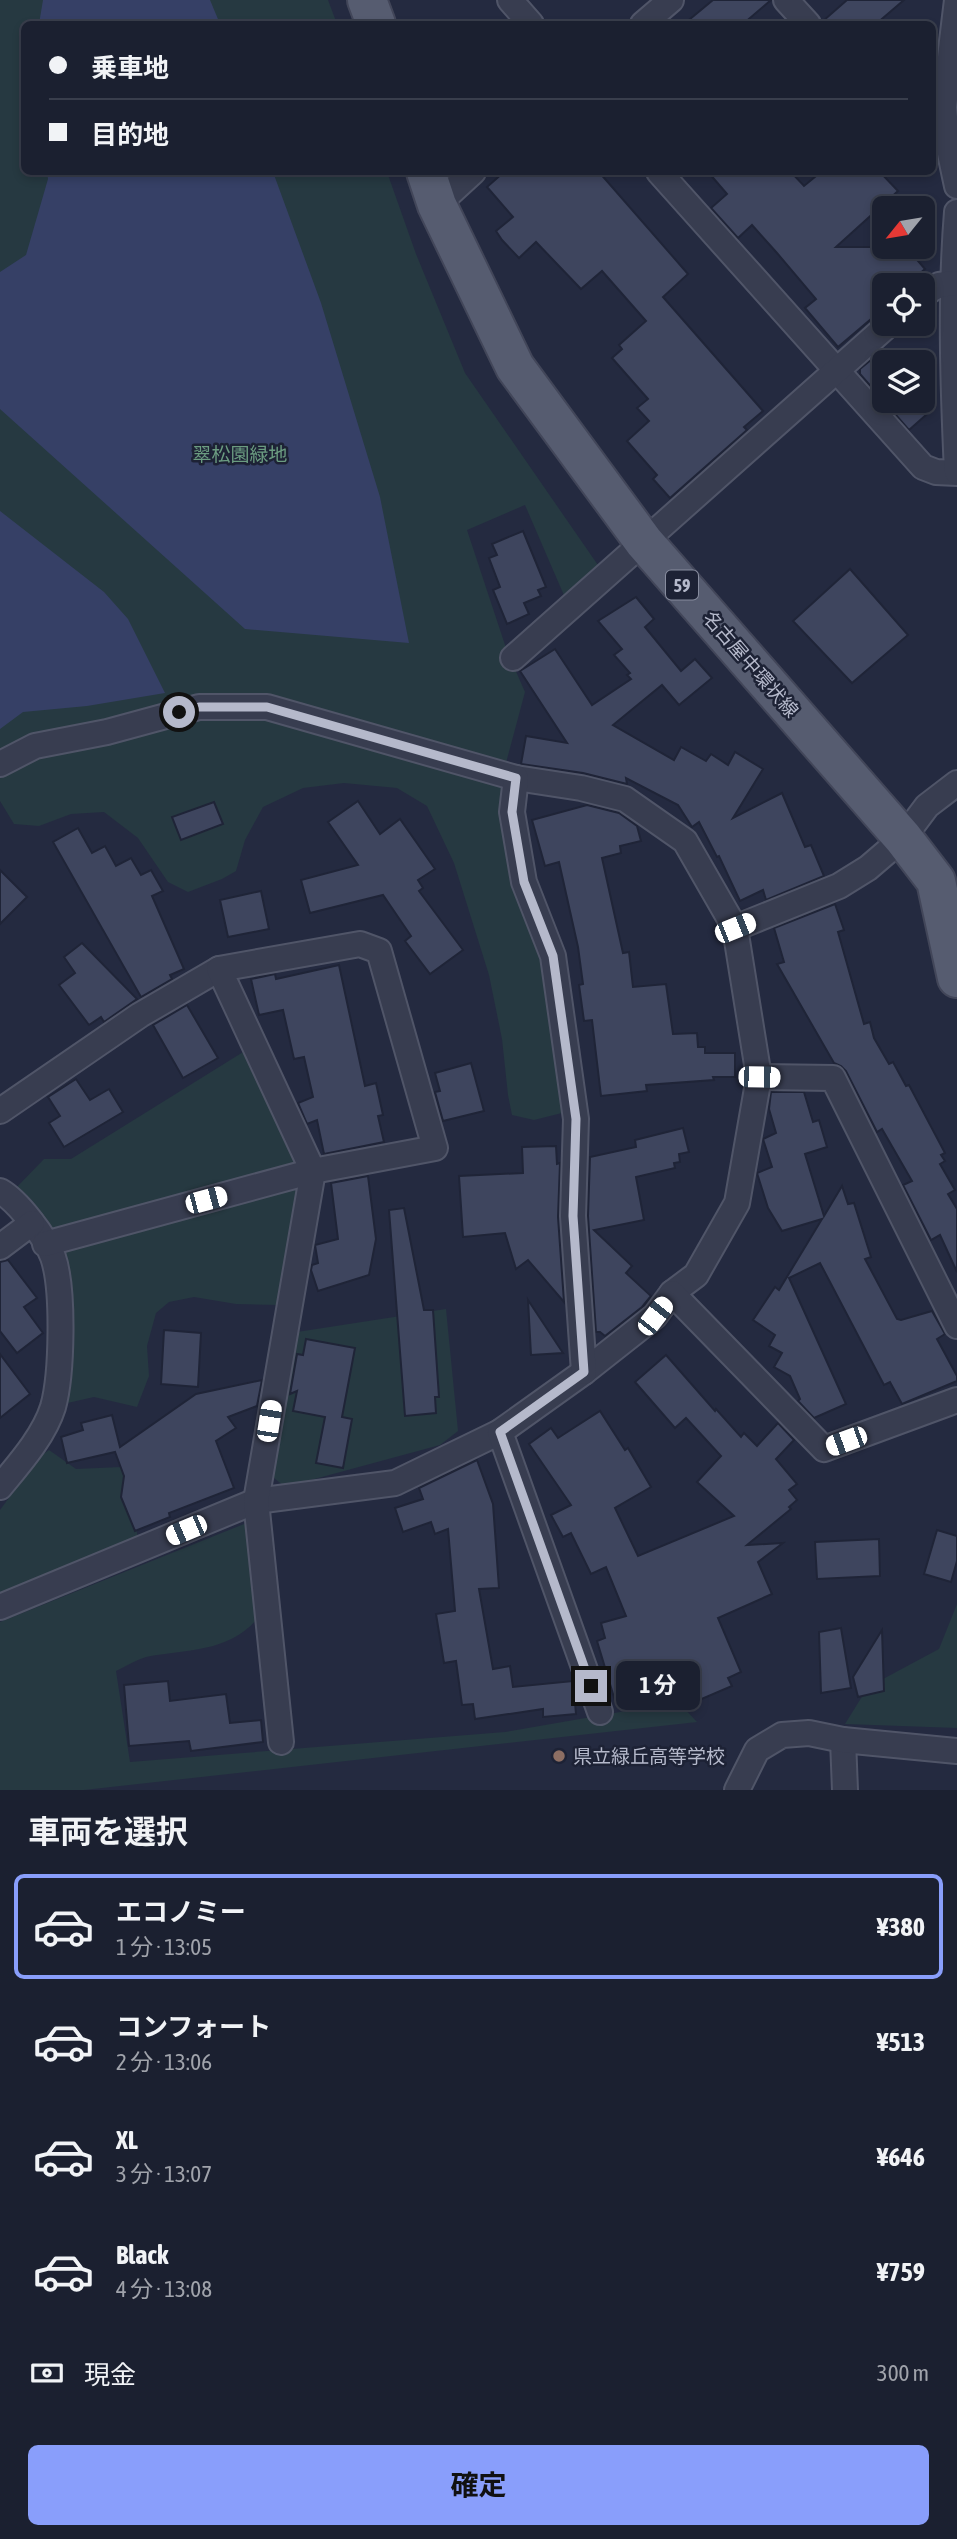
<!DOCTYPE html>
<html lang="ja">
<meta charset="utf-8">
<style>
:root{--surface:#1b2030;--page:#242838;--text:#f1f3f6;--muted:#a0a3ab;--line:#393e4c;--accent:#899efb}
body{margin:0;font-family:"Asap Condensed","Noto Sans JP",sans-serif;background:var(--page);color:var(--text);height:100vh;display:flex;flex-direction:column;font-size:26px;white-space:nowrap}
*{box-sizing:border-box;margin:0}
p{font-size:23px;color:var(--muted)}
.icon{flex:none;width:38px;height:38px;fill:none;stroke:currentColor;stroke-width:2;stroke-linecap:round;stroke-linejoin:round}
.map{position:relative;height:1790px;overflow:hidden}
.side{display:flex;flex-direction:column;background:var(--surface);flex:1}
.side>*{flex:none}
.guide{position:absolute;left:21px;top:21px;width:915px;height:154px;border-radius:10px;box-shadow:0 4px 10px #0003,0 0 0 2px var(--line);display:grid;align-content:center;height:154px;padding:0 28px;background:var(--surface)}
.needle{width:46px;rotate:240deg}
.controls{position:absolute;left:872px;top:196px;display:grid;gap:14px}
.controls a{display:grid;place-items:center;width:63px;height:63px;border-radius:10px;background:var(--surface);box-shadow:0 4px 10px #0003,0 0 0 2px var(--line);font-size:35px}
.end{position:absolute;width:32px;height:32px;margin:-16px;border:9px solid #b5b9cb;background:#111;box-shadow:0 0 0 4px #111}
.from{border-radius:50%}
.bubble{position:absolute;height:49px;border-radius:10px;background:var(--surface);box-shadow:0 4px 10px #0003,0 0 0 2px var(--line);font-size:23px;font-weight:700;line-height:49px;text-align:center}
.car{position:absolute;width:21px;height:42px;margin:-21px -10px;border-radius:9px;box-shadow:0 0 5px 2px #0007;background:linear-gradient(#fff 24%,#345 0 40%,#fff 0 76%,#345 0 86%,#fff 0)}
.guide b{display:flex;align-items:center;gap:24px;height:66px;font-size:26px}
.guide b+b{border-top:2px solid var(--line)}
.guide i{width:18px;height:18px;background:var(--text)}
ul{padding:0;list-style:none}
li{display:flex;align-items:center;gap:21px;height:105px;margin:0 14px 10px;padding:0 14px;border:4px solid transparent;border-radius:10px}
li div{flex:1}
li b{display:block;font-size:26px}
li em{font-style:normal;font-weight:700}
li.selected{border-color:var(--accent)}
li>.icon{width:63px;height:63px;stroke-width:1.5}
h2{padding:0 28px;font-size:32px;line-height:84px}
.pay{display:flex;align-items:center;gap:18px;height:77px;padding:0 28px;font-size:26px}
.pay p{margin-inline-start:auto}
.cta{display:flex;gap:14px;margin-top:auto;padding:14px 28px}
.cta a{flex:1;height:80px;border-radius:10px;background:var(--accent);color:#111;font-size:28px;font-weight:700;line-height:80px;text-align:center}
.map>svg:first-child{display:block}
.green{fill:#263941}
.water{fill:#364066}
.building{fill:#3e455e;stroke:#1f2437;stroke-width:2}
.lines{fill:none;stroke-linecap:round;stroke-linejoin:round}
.minor-casing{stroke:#505568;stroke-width:28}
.primary-casing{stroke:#424659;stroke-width:42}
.minor{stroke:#383d50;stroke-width:24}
.primary{stroke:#565c70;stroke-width:38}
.route{stroke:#b5b9cb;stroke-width:9}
.education-dot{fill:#8d6e63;stroke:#1d2235;stroke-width:2.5}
.labels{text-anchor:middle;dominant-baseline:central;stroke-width:5;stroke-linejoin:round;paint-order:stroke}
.shield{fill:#1d2235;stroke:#878c9e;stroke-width:2}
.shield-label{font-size:18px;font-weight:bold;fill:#b5b9cb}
.park-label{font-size:19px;fill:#6b9c81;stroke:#1d2235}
.street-label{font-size:19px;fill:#b5b9cb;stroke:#1d2235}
.poi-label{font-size:19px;fill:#b5b9cb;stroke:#1d2235;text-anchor:start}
</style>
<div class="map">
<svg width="957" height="1790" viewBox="0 0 957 1790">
<rect width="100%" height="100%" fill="#242a40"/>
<g class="green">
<polygon points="0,0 328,0 337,24 24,24 24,172 387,172 416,254 465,373 600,568 566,600 525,505 467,530 507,651 525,692 506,763 380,726 267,698 0,753"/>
<polygon points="267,716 508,782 545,955 566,1112 534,1120 512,1115 508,1095 502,1039 489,975 454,863 427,806 397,788 344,783 303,788 263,807 245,840 236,871 222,879 188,892 168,882 138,838 104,812 71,814 39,826 14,824 0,801 0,777 38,758 198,719"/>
<polygon points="248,1049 301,1170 53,1237 14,1190 44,1159 71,1159"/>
<polygon points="303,1178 280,1305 236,1304 194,1297 169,1302 156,1313 147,1346 149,1376 137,1407 94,1397 63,1404 55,1247"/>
<polygon points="446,1309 458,1431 440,1445 285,1487 268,1473 297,1332"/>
<polygon points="49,1450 76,1469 121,1467 138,1537 0,1596 0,1510 39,1457"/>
<path d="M249,1522L258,1618C229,1653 187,1649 146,1657C136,1660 126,1666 116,1671L130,1762L505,1732L660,1705L684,1708L697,1722L84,1790H0V1622Z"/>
<polygon points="957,1604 957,1728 845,1724 868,1687 939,1649"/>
</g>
<g class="water">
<polygon points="43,0 210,0 220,24 39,24"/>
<polygon points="47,172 273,172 321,303 380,497 409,643 245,629 0,409 0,272 26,255 48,179"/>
<polygon points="0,511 104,592 128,619 165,693 87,706 23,712 0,729"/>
</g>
<g class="building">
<polygon points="713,0 771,0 743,24 684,24"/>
<polygon points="847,0 904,0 876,24 822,24 823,21"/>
<polygon points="504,172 599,172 688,274 663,297 763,411 744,427 747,430 670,498 653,479 657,475 627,441 649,421 637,408 648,399 612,358 622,349 619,345 646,321 602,271 581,289 536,242 519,258 502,240 496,231 513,217 487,187"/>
<polygon points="708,172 791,172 804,186 821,172 880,172 898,191 836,247 906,247 925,269 906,285 884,285 884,308 838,347 805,308 816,299 777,253 752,225 738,238 711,208 727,194"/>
<polygon points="878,354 886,362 884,401 922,401 922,381 931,391 925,396 935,407 909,430 860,374 860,369"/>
<polygon points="523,531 546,587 538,590 541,596 524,603 529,614 507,624 493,590 500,587 489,558 497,555 492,544"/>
<polygon points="850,569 908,635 852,683 793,621"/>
<polygon points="636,597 654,619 645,627 681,671 695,659 712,678 679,705 662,685 613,725 674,760 681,747 706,761 711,754 728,765 735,752 763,769 733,818 782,793 805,847 811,845 824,876 766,900 763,890 740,901 719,856 717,857 699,822 692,827 678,805 626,778 627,784 583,773 521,764 526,736 567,743 520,671 555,649 592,705 631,679 627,675 630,673 614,655 622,649 598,621"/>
<polygon points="358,801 380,834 400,819 435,869 418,880 423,888 419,891 463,950 430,974 405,941 411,936 383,895 310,913 301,880 358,865 328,822"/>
<polygon points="214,802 223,824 181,840 172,817"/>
<polygon points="587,805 619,813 637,826 641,841 620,846 621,853 602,858 623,953 629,952 633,987 666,984 673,1034 697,1033 698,1047 705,1047 705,1053 735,1053 735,1077 713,1077 714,1080 646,1085 647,1091 601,1096 592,1020 584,1021 579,985 583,984 578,947 559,862 545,866 532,820"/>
<polygon points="78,828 92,853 105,846 116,866 131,858 141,875 151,870 163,891 152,896 184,969 170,975 172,979 141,997 53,842"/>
<polygon points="0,870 27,897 0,924"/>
<polygon points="261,891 269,929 228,937 220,900"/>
<polygon points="835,904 844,930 838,932 864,1024 870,1022 874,1038 889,1064 893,1062 906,1086 909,1085 945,1153 941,1155 945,1161 940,1164 955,1190 948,1194 957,1209 957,1272 940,1235 931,1240 903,1185 912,1181 882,1129 877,1132 846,1071 841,1066 834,1063 777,964 784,962 774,928"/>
<polygon points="82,943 137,999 104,1022 101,1017 89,1025 59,985 75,973 64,957"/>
<polygon points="339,965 365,1086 376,1083 383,1115 378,1116 384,1142 324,1154 317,1120 307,1124 298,1103 313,1097 304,1057 294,1059 283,1010 259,1015 251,979 275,974 276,979"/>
<polygon points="187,1005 218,1058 183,1078 153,1025"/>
<polygon points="471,1063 484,1111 443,1121 435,1092 440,1091 435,1073"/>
<polygon points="76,1079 90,1100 109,1089 123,1112 64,1147 49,1123 60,1116 48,1097"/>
<polygon points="771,1092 804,1092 813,1122 819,1120 827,1147 805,1154 824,1216 842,1186 848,1204 854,1203 871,1257 865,1259 897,1319 901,1320 932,1311 945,1334 937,1339 957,1376 957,1381 902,1404 890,1382 884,1385 820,1263 789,1278 846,1404 814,1418 798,1401 800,1399 790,1376 774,1367 782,1353 769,1346 775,1335 753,1320 775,1287 779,1290 822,1219 782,1231 768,1208 757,1173 772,1167 763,1139 776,1133 769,1109"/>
<polygon points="683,1128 689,1152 679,1154 680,1162 674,1163 675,1168 636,1177 644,1220 594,1230 632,1266 626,1273 651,1296 642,1307 605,1336 600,1332 596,1332 588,1216 590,1157 636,1147 635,1140"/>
<polygon points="556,1146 557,1164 560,1163 558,1217 564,1302 528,1260 516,1269 505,1233 463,1237 459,1176 523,1173 522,1147"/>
<polygon points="368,1176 376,1239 369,1275 318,1291 311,1270 312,1265 318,1263 315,1245 338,1239 331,1183"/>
<polygon points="404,1208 424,1310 433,1310 439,1397 435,1397 436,1413 405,1416 389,1210"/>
<polygon points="8,1260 37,1298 24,1307 43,1333 17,1353 0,1331 0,1262"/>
<polygon points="528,1300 563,1353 531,1355"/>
<polygon points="164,1330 201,1333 198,1387 161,1384"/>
<polygon points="306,1339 355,1348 342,1417 352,1419 343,1468 316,1463 325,1417 293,1411 297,1391 290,1394 297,1354 303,1355"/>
<polygon points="0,1354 30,1394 0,1418"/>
<polygon points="666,1355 715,1411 716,1409 741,1437 744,1433 757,1446 778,1423 794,1440 776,1459 797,1484 789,1490 797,1500 789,1507 791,1509 747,1545 783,1543 758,1562 772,1594 718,1618 741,1672 728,1678 732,1686 690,1704 674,1669 656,1701 636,1706 634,1699 616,1704 597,1641 605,1638 601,1623 626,1616 606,1567 591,1574 571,1533 563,1537 551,1515 571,1505 529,1444 551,1428 558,1438 600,1411 625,1450 628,1448 651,1487 615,1508 638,1556 734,1516 697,1482 721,1456 686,1418 675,1428 635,1382"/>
<polygon points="262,1380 257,1406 228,1417 236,1428 216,1441 234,1488 169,1513 170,1517 135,1531 121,1497 124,1476 115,1452 67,1463 61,1437 83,1430 81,1423 112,1415 120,1447 196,1394"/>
<polygon points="477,1460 493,1504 499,1588 479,1589 493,1669 510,1666 513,1687 573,1681 576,1714 543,1717 543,1709 475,1719 473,1704 462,1705 456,1661 444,1663 436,1614 455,1611 448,1529 435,1534 431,1522 403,1532 395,1508 423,1499 419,1488"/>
<polygon points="937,1530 957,1536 957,1561 951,1582 924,1574"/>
<polygon points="879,1539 880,1576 817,1579 815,1542"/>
<polygon points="841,1628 851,1688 821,1693 819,1632"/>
<polygon points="882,1630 884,1691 858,1697 853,1677"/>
<polygon points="168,1681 170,1701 226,1694 230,1723 261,1720 263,1742 191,1751 189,1741 129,1746 124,1685"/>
</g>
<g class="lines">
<defs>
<g id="minor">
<polyline points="510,0 531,24"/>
<polyline points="786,0 808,24"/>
<polyline points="957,0 944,107 947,139 957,186"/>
<polyline points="643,24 671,0"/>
<polyline points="659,172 923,467 936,472 957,473"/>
<polyline points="437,205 473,172"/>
<path d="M957,212C950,298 953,385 957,472"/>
<polyline points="922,295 939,285 954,283"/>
<polyline points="513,658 889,324"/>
<polyline points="0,764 35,746 107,732 199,707 267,707 516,778 581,788 625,799 685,841 735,928 759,1077 737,1203 696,1275 672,1293 655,1316 584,1372 500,1432 395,1483 256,1501 0,1607"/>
<polyline points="516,778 512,812 524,882 553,956 576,1119 573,1216 584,1372"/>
<polyline points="735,928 839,886 868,868 903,838 927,806 957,783"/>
<polyline points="759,1077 833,1078 957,1326"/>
<polyline points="0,1111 140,1015 219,969"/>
<path d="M0,1191C18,1201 46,1238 53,1257C64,1289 62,1375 53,1407C44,1436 19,1464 0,1487"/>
<polyline points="45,1244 313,1171 435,1148 379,951 360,944 219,969 313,1171 256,1501 281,1742"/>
<polyline points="0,1247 32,1223"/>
<polyline points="672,1293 824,1449 957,1400"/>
<polyline points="500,1432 600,1712"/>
<polyline points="843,1740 845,1790"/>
<polyline points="737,1790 757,1750 782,1735 809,1733 843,1740 957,1751"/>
</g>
<g id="primary">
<polyline points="367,0 376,24"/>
<polyline points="426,172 437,205 515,367 644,542 903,838 936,881 957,978"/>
</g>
</defs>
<use href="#minor" class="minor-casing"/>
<use href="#primary" class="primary-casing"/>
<use href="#minor" class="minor"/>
<use href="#primary" class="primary"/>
</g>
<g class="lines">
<polyline class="route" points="179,712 199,707 267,707 516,778 512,812 524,882 553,956 576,1119 573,1216 584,1372 500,1432 591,1686"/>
</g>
<circle class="education-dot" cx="559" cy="1756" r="7"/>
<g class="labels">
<rect class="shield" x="666" y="570.5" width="32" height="29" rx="5"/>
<g class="shield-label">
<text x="682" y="585">59</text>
</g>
<g class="park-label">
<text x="240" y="454">翠松園緑地</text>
</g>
<g class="street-label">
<text transform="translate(751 664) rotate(49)">名古屋中環状線</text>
</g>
<g class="poi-label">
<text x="573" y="1756">県立緑丘高等学校</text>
</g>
</g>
</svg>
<div class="controls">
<a><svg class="needle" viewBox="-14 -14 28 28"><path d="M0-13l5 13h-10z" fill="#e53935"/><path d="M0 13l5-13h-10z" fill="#a0a3ab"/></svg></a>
<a><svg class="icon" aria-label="locate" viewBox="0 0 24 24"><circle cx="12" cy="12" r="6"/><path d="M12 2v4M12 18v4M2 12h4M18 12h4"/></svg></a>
<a><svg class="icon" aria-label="layers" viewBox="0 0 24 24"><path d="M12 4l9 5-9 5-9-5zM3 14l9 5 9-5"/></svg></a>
</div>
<i class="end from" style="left:179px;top:712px"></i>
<i class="end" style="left:591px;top:1686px"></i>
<div class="bubble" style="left:616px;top:1661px;width:84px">1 分</div>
<i class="car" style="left:735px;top:928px;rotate:68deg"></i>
<i class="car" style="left:759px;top:1077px;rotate:91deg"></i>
<i class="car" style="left:206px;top:1200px;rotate:75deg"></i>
<i class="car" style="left:655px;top:1316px;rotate:38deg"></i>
<i class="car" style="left:269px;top:1421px;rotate:9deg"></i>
<i class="car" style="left:846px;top:1441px;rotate:250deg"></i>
<i class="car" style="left:186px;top:1530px;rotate:247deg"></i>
<div class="guide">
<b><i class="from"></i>乗車地</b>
<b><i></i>目的地</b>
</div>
</div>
<section class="side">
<h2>車両を選択</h2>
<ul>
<li class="selected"><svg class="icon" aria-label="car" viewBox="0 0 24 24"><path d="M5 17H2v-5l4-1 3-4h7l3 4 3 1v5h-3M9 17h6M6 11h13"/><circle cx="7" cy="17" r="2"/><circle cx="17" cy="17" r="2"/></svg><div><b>エコノミー</b><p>1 分 · 13:05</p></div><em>¥380</em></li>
<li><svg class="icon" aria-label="car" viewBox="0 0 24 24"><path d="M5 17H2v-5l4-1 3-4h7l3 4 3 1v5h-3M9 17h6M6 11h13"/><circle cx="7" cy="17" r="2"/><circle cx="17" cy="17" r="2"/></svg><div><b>コンフォート</b><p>2 分 · 13:06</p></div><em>¥513</em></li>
<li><svg class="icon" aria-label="car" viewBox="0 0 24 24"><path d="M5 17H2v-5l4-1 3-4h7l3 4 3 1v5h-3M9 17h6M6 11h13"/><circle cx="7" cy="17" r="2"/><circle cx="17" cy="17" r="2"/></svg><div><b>XL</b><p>3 分 · 13:07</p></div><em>¥646</em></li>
<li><svg class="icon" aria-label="car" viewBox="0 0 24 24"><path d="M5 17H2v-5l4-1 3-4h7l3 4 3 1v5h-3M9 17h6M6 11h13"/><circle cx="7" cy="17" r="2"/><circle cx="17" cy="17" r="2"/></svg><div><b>Black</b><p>4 分 · 13:08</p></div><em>¥759</em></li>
</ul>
<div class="pay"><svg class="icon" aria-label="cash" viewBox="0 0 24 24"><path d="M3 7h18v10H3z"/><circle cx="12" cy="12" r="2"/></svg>現金<p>300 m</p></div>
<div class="cta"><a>確定</a></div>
</section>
